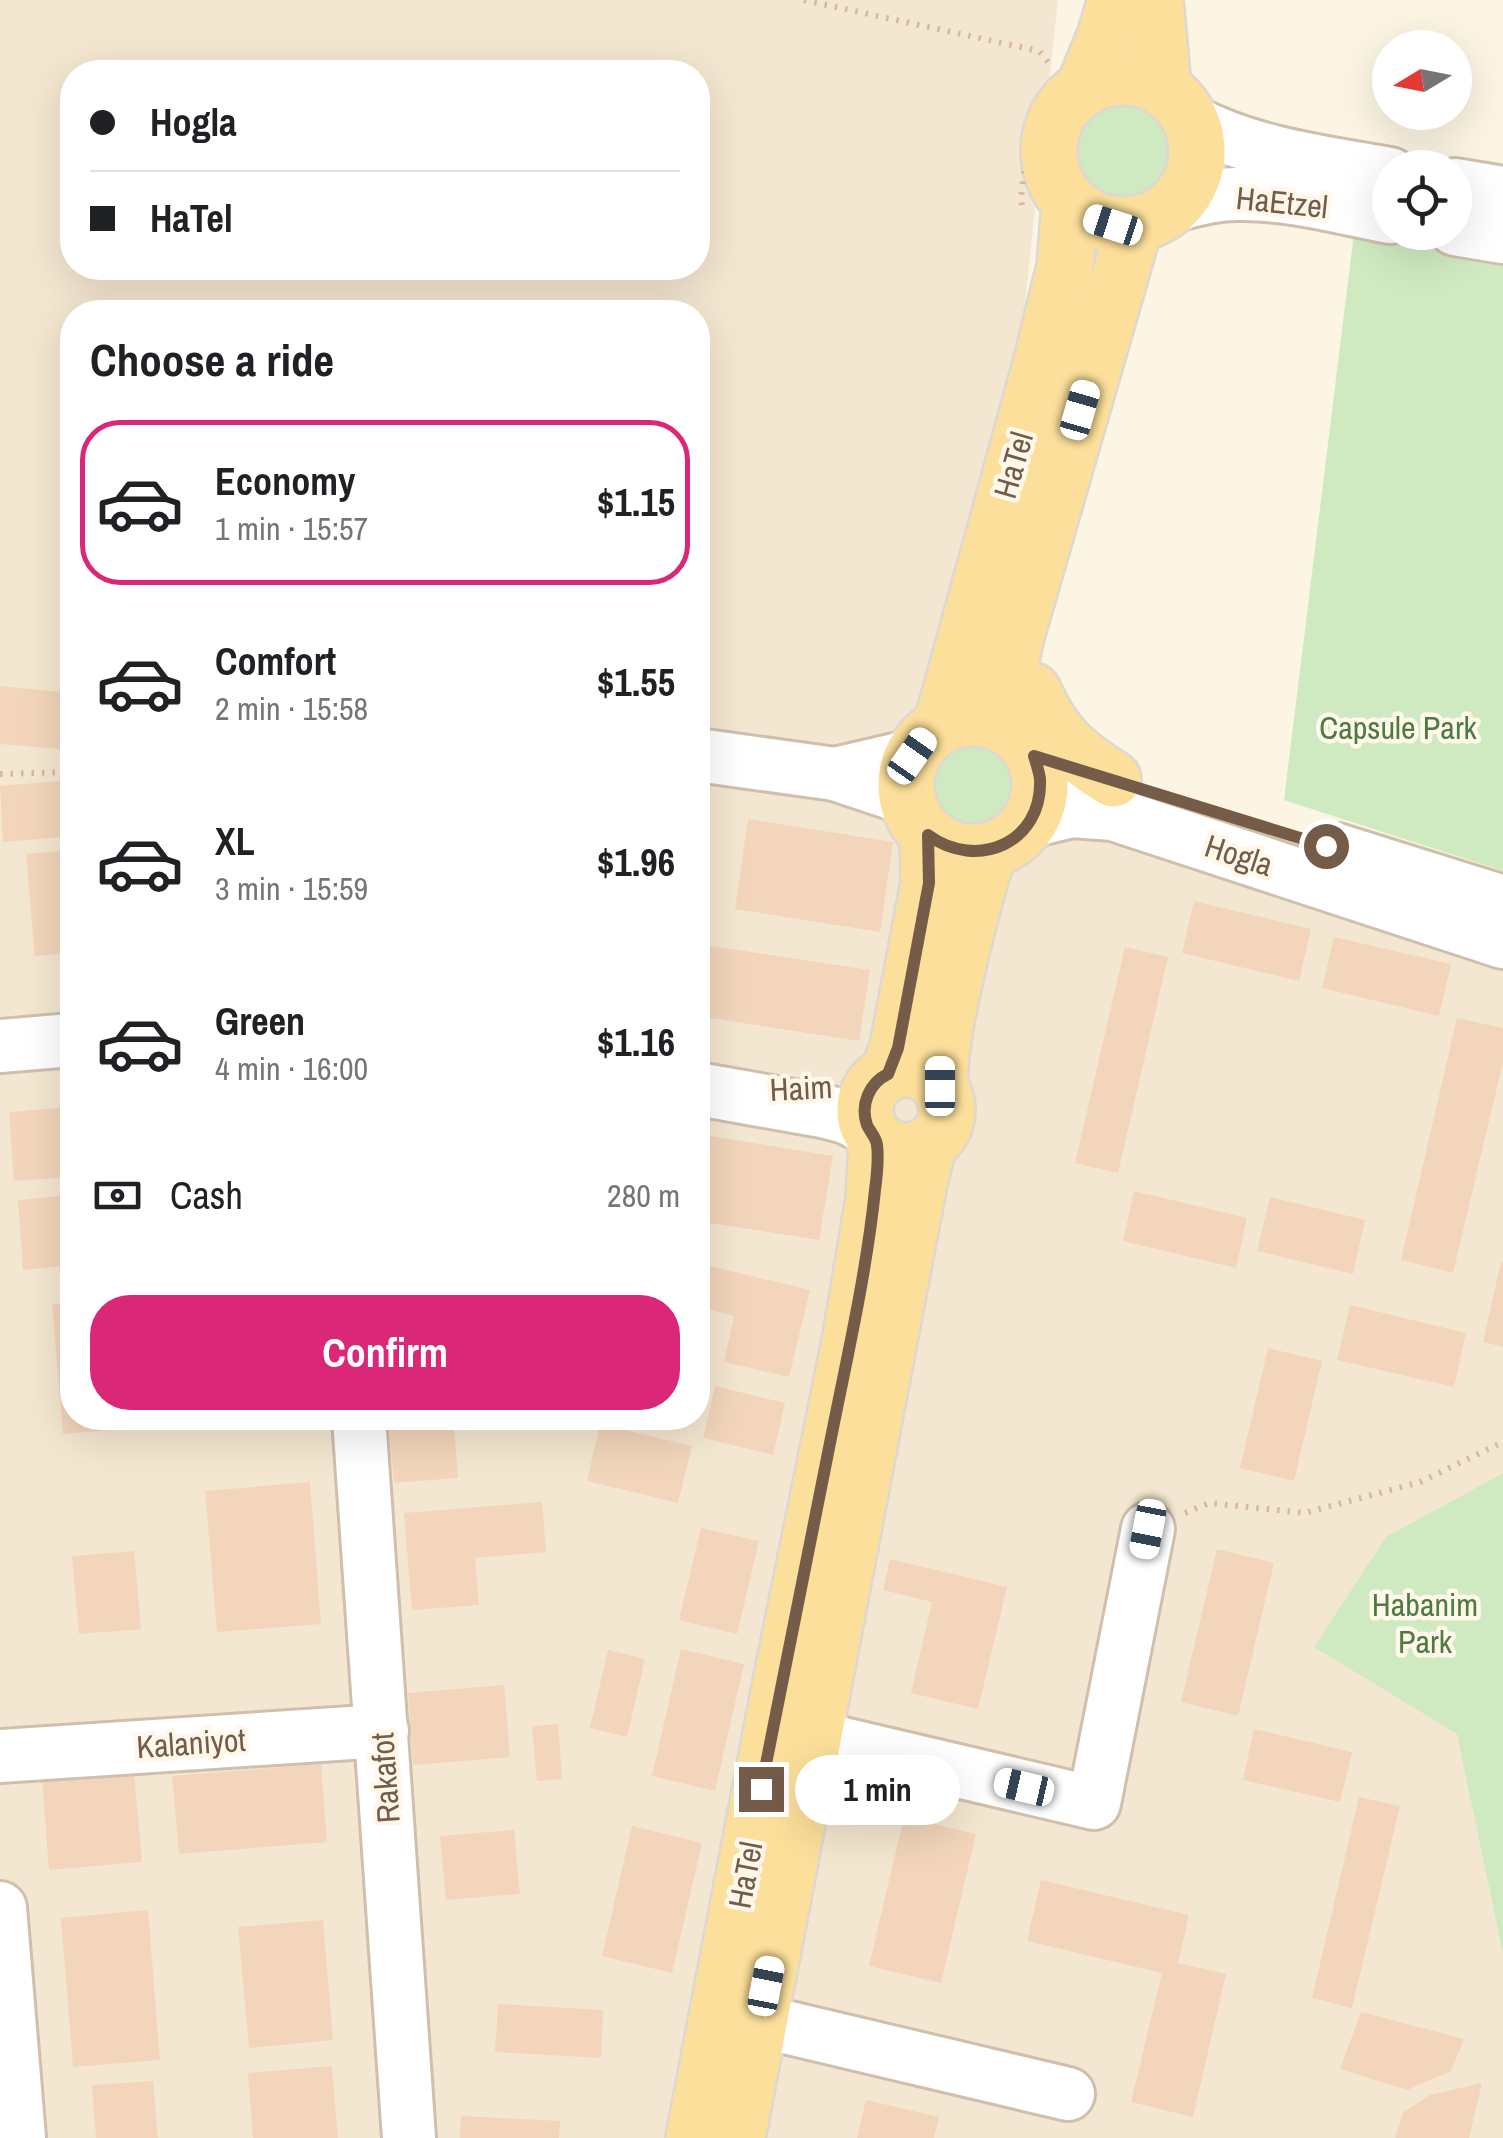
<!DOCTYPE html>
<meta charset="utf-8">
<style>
:root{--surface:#fff;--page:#f6f6f6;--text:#202124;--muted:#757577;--line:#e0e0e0;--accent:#db2777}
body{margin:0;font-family:"Archivo Narrow",sans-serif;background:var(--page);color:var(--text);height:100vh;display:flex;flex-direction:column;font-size:38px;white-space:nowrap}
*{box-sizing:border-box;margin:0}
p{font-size:32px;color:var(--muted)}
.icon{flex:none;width:55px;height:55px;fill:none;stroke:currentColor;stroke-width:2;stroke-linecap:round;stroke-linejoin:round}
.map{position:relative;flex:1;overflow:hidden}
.details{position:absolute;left:60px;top:300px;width:650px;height:1130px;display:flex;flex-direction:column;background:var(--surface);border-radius:40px;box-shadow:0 10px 40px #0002}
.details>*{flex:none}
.hud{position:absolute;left:60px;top:60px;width:650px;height:220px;border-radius:40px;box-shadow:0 10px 40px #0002;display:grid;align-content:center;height:220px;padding:0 30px;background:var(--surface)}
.needle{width:65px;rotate:260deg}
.buttons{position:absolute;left:1372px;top:30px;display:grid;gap:20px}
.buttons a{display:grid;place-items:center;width:100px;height:100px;border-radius:50%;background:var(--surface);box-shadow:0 10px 40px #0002;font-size:50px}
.end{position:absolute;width:45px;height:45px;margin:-22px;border:12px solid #755c49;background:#fff;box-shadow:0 0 0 5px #fff}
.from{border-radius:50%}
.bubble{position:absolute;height:70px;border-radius:35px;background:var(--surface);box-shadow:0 10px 40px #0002;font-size:32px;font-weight:700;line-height:70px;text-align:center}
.car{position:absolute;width:30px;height:60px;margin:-30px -15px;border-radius:12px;box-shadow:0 0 8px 2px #0007;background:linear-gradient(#fff 24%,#345 0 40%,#fff 0 76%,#345 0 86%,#fff 0)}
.hud b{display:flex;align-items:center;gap:35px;height:95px;font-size:38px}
.hud b+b{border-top:2px solid var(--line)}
.hud i{width:25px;height:25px;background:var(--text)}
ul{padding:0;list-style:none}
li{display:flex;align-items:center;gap:30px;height:165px;margin:0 20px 15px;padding:0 10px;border:5px solid transparent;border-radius:40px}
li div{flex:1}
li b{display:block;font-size:38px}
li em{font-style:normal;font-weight:700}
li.selected{border-color:var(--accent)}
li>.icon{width:90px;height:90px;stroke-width:1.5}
h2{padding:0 30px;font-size:45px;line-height:120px}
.pay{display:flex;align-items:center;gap:25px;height:110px;padding:0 30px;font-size:38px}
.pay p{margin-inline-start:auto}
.primary-button{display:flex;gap:20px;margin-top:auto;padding:20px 30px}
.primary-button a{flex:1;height:115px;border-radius:40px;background:var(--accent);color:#fff;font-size:40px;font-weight:700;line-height:115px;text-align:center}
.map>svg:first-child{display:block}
.residential{fill:#f4e7d1;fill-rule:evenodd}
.green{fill:#cfeac1}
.building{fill:#f2d5ba}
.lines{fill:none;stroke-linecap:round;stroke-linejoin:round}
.minor-casing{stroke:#d0bfad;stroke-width:58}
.major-casing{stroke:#ded8d3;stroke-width:60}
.path{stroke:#d7b89d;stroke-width:6;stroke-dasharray:2.5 8;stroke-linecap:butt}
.minor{stroke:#fff;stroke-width:52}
.major{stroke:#fcdf9a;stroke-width:55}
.route{stroke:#755c49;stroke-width:12}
.labels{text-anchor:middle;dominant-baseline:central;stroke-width:9;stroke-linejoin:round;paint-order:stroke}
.street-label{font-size:32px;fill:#755c49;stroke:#fff8ea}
.park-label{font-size:32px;fill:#4d7b41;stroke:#fff8ea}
</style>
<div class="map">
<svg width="1503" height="2138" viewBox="0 0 1503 2138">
<rect width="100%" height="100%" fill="#fdf5e3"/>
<path class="residential" d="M0,0H1058L974,773L1442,897L1503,917V2138H0ZM72,72H698V268H72ZM72,312H698V1418H72Z"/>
<g class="green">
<circle cx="1124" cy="150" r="54"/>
<polygon points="1354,233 1503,260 1503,871 1284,800"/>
<circle cx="973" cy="785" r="47"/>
<polygon points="1503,1473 1503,1954 1457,1734 1314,1647 1386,1537"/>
</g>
<g class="building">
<polygon points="0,686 72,693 72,750 0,744"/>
<polygon points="72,780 72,836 3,842 0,786"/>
<polygon points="748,819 893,842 880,932 735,909"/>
<polygon points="72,850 72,953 35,956 26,854"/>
<polygon points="1194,901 1311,929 1299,981 1182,953"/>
<polygon points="1334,937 1451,964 1439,1016 1322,988"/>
<polygon points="698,944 870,970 859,1041 698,1016"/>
<polygon points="1125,947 1168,957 1118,1173 1075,1163"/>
<polygon points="1457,1018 1503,1028 1503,1062 1453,1273 1401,1260"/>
<polygon points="72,1107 72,1177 14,1181 9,1112"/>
<polygon points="698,1134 833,1156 819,1240 698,1221"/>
<polygon points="1134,1191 1247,1218 1236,1268 1123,1241"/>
<polygon points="72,1195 72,1265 23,1270 18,1200"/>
<polygon points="1270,1197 1365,1220 1353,1274 1257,1251"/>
<polygon points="1501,1262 1503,1262 1503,1347 1483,1342"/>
<polygon points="698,1263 810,1290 789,1377 724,1362 734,1316 698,1307"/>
<polygon points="72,1302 72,1418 125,1418 126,1429 63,1434 52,1304"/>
<polygon points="1350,1305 1466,1333 1454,1387 1337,1360"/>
<polygon points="1268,1348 1322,1361 1294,1481 1240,1468"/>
<polygon points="715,1386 785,1403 773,1455 703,1438"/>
<polygon points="388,1418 453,1418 458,1478 394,1483"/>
<polygon points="600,1424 692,1446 678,1503 587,1481"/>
<polygon points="310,1482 321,1624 217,1632 205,1491"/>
<polygon points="542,1502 546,1552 475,1558 479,1605 412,1610 404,1513"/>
<polygon points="701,1528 759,1541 737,1634 679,1620"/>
<polygon points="1217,1549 1274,1563 1238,1716 1181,1702"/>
<polygon points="134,1551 141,1629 79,1634 72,1556"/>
<polygon points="890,1559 1007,1587 978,1709 911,1693 932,1602 883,1590"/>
<polygon points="681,1649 744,1664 715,1791 652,1776"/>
<polygon points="608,1650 645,1659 627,1737 590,1728"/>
<polygon points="504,1685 510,1757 413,1765 408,1693"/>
<polygon points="558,1724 562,1779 537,1781 532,1726"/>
<polygon points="1254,1729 1352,1752 1340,1802 1243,1780"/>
<polygon points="321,1764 327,1842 179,1854 172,1776"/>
<polygon points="134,1772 142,1862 49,1870 42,1779"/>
<polygon points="1359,1797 1400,1806 1352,2008 1312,1998"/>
<polygon points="904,1817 976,1834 941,1983 869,1966"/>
<polygon points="632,1826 702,1843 672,1973 602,1956"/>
<polygon points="514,1830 520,1894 446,1900 440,1836"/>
<polygon points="1041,1880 1189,1915 1178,1963 1226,1974 1193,2117 1131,2102 1162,1973 1027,1941"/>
<polygon points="148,1910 160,2060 73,2067 61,1918"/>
<polygon points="323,1920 333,2040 249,2048 238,1927"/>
<polygon points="498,2004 603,2010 601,2058 495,2052"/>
<polygon points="1361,2012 1464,2039 1451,2071 1407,2090 1340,2069"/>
<polygon points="332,2066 338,2138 253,2138 248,2073"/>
<polygon points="153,2081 158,2138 96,2138 92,2085"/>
<polygon points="1482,2083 1469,2138 1395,2138 1403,2113 1430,2095"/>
<polygon points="866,2100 939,2117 934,2138 857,2138"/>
<polygon points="461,2116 560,2121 559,2138 460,2138"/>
</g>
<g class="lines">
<defs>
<g id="minor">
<path d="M1192,122C1254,154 1321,162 1390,174"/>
<polyline points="1455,185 1503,193"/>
<path d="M1174,205C1197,199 1219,193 1243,194C1292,194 1342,208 1390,217"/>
<polyline points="1455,229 1503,237"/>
<polyline points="698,755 835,774 907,798"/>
<polyline points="1034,756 1110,779"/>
<polyline points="835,774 912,756"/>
<polyline points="1030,821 1072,811 1113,814 1503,942"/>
<polyline points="1337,850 1503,902"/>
<polyline points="0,1046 72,1040"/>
<polyline points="698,1089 827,1112 846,1117 868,1128"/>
<polyline points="359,1418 409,2138"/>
<path d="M787,1702C791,1718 799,1729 813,1737L1094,1803L1148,1529"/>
<polyline points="0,1756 382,1731"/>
<polyline points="0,1908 19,2138"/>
<polyline points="760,2021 1068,2094"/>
</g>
<g id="major">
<polyline points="1155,0 1163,88"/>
<circle cx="1123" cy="151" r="74"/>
<polyline points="1084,88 1105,37 1116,0"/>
<path d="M1033,691C1052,735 1073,754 1113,779"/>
<circle cx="973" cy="785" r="67"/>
<polyline points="942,724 1039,372 1065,267 1070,204"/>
<polyline points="1004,725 1007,678 1016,636 1135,224"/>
<circle cx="906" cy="1110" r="41"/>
<polyline points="888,1074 898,1047 929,883 928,835"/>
<path d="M939,1086C940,1041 950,1000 960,956C969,920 977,885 989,851"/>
<polyline points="694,2138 783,1672 850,1342 874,1199 877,1140"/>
<polyline points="737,2138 919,1183 928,1145"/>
</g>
</defs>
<use href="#minor" class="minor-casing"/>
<use href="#major" class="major-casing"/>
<g class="path">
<polyline points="804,0 1039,51 1048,62"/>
<polyline points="1022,205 1021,199 1029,129 1041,100"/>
<polyline points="0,774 72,772"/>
<polyline points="1185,1513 1209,1503 1305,1513 1420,1482 1503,1442"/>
</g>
<use href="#minor" class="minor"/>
<use href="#major" class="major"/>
</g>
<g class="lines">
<path class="route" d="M761,1789C783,1677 805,1565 828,1453C845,1366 866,1278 875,1190C877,1175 879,1160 877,1145C876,1137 870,1132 867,1125C860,1105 869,1083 888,1074L898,1048L929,883L928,835C977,871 1043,843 1040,779C1039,771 1036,763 1034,756L1326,846"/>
</g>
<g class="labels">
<g class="street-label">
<text transform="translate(1282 202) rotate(6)">HaEtzel</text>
<text transform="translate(1013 465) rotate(-74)">HaTel</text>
<text transform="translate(1239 855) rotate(18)">Hogla</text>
<text transform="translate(801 1088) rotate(-3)">Haim</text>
<text transform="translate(191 1743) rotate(-4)">Kalaniyot</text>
<text transform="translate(385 1778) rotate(-94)">Rakafot</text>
<text transform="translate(745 1875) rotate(-79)">HaTel</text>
</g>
<g class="park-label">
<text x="1398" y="727">Capsule Park</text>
<text x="1425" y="1604">Habanim<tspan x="1425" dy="37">Park</tspan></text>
</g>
</g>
</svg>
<div class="buttons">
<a><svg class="needle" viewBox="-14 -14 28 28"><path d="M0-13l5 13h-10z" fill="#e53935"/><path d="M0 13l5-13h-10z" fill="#757577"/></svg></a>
<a><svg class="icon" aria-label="locate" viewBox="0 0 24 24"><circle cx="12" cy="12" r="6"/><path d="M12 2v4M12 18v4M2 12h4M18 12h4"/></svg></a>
</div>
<i class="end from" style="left:1326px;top:846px"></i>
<i class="end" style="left:761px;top:1789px"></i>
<div class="bubble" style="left:795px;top:1755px;width:165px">1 min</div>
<i class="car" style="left:1113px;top:225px;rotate:288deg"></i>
<i class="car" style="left:1080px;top:410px;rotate:16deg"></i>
<i class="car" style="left:912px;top:756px;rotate:35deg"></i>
<i class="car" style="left:940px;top:1086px;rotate:0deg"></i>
<i class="car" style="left:1148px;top:1529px;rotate:191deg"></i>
<i class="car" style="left:1024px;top:1787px;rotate:283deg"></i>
<i class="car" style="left:766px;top:1986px;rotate:11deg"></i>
<div class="hud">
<b><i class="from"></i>Hogla</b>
<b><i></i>HaTel</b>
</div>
<section class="details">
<h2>Choose a ride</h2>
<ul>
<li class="selected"><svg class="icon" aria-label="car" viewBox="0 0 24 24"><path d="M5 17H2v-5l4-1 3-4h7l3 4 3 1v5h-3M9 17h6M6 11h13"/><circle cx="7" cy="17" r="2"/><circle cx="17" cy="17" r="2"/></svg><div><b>Economy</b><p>1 min · 15:57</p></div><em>$1.15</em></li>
<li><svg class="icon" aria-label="car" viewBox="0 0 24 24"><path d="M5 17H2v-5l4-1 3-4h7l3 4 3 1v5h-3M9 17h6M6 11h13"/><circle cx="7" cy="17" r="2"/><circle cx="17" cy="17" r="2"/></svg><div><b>Comfort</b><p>2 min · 15:58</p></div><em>$1.55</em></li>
<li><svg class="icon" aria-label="car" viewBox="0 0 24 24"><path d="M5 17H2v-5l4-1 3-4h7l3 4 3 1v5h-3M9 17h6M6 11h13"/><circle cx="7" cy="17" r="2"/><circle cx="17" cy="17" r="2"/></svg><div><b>XL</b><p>3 min · 15:59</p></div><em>$1.96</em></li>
<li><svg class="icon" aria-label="car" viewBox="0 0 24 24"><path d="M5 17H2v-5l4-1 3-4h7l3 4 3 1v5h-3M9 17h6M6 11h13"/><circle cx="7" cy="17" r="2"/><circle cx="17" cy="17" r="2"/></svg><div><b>Green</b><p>4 min · 16:00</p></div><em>$1.16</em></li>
</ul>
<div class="pay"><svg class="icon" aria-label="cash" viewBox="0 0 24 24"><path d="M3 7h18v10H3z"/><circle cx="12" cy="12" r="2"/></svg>Cash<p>280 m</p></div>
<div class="primary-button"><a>Confirm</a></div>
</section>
</div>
